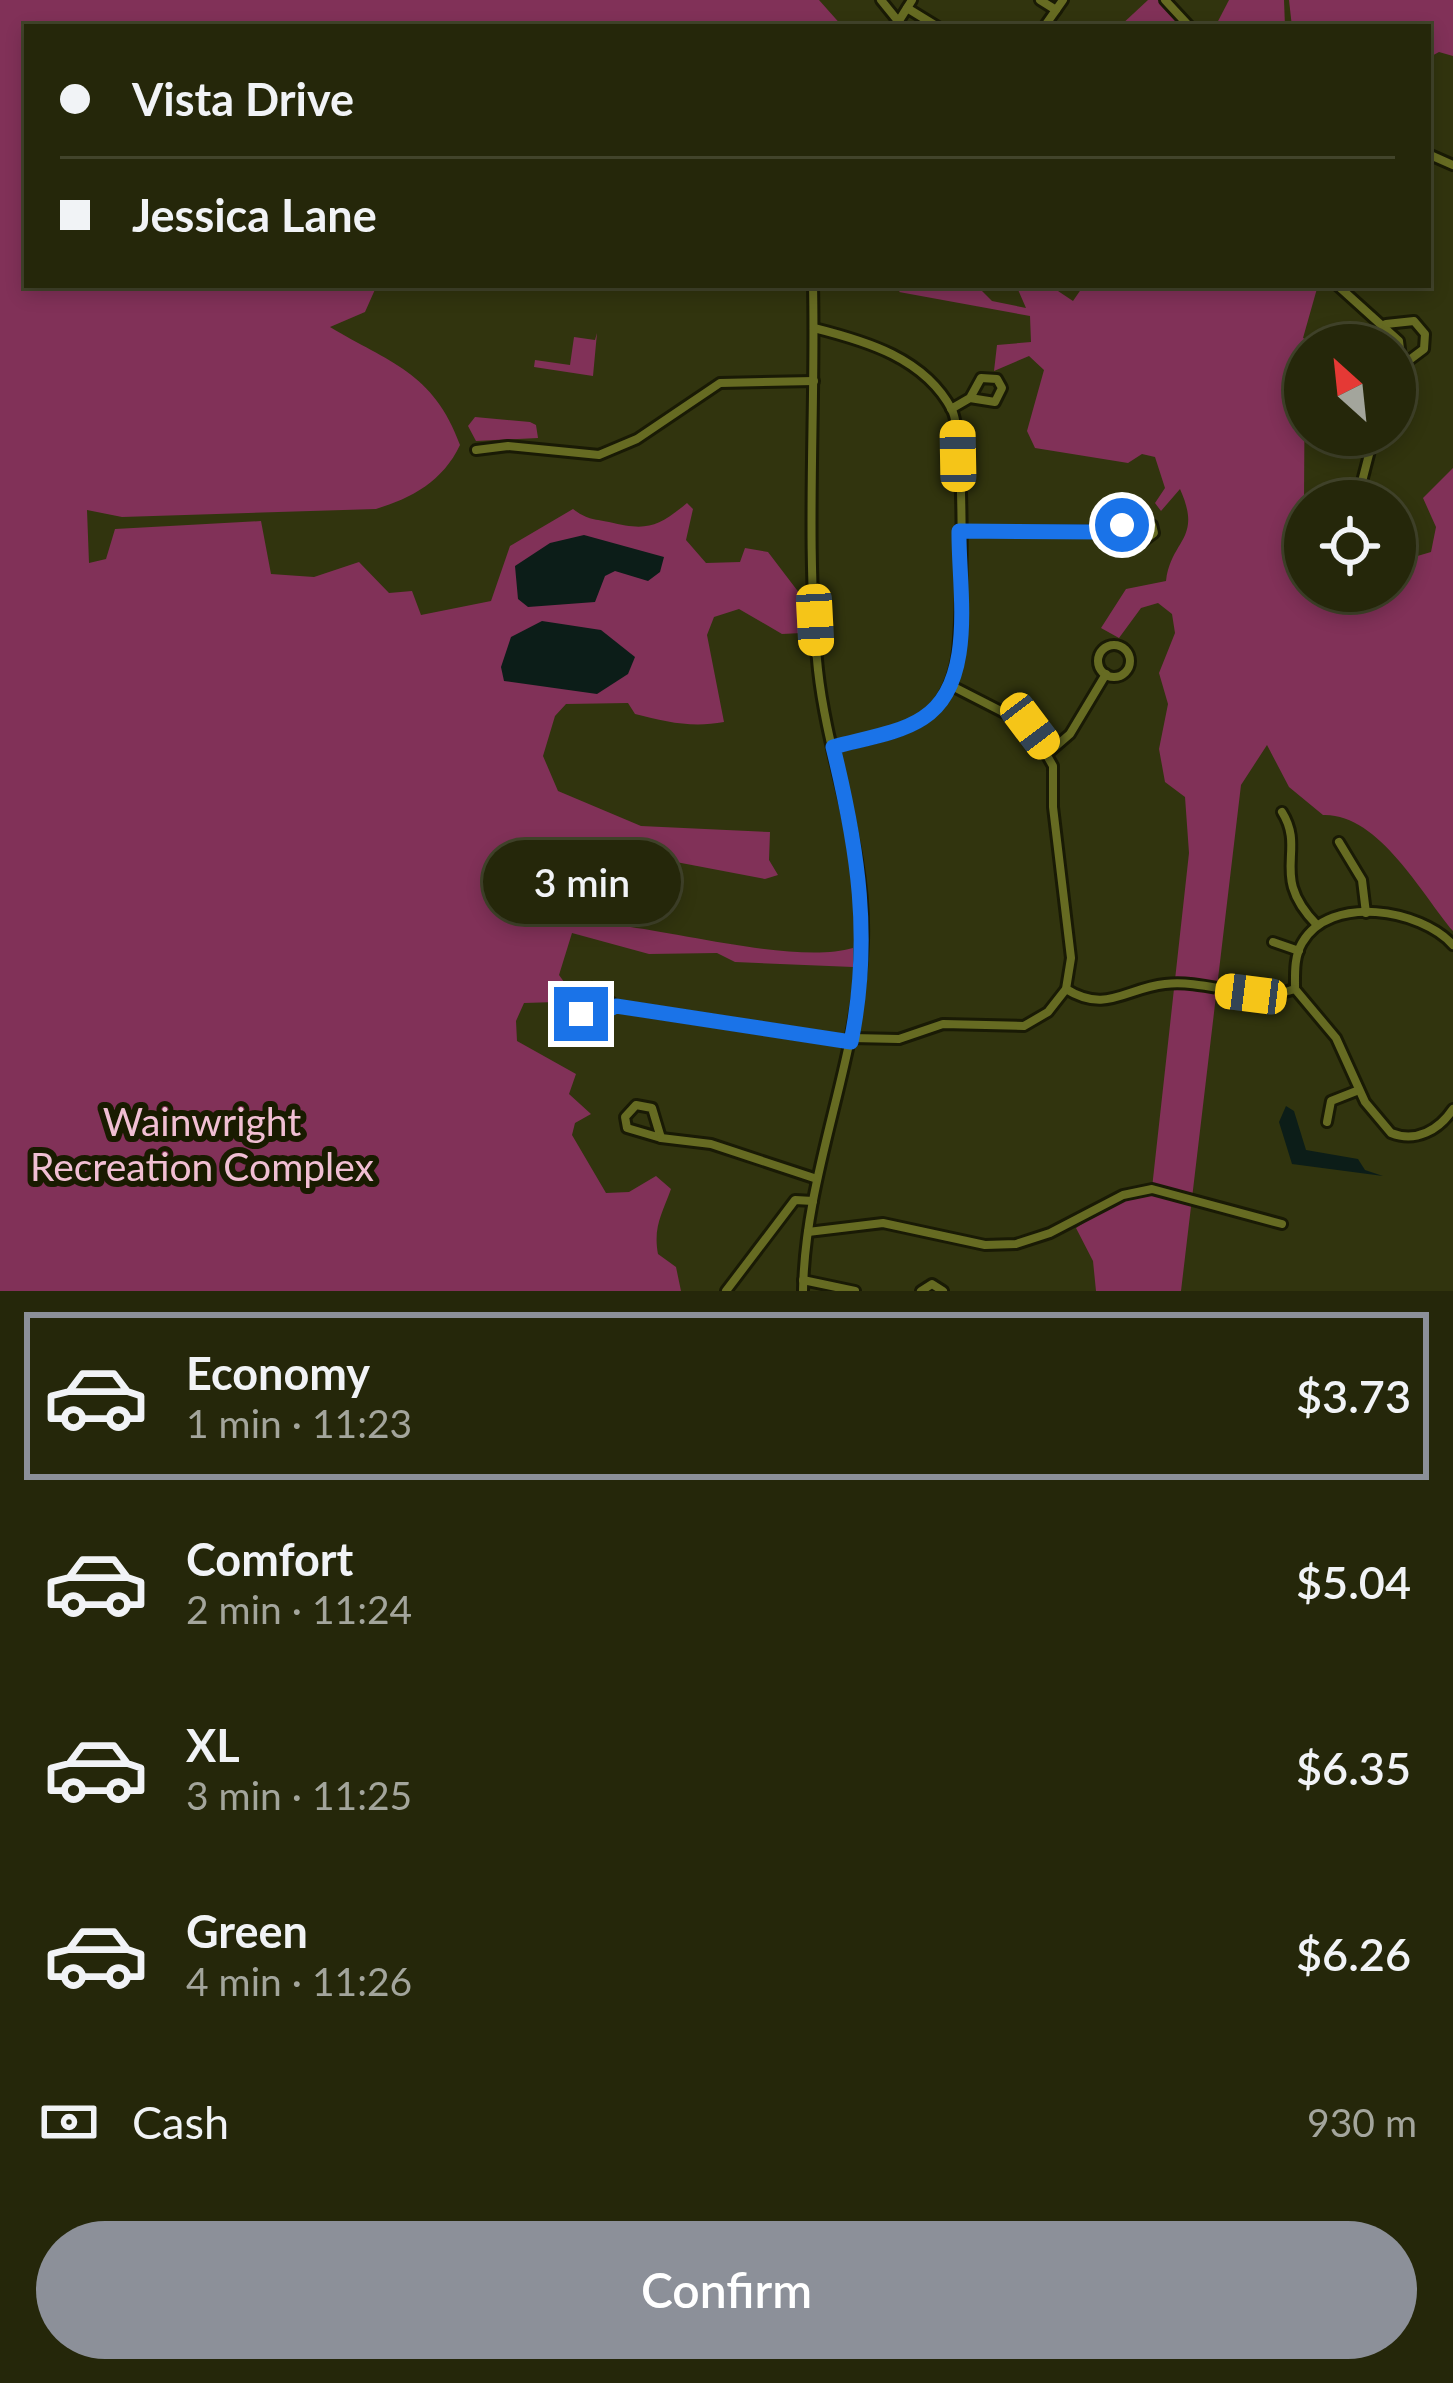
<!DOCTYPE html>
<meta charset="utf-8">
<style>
:root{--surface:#25270a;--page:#313318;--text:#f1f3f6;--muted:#a3a59c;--line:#42442b;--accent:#8c9099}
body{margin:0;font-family:Lato,sans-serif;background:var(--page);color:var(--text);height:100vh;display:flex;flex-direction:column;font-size:45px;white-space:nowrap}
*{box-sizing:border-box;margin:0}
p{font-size:39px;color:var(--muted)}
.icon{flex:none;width:66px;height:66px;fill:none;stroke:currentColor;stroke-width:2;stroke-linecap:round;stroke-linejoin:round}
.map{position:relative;height:1291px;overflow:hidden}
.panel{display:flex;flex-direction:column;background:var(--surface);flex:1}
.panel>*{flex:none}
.top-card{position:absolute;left:24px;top:24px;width:1407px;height:264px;border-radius:0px;box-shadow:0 6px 18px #0003,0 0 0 3px var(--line);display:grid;align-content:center;height:264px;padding:0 36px;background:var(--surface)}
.needle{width:78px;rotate:333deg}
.buttons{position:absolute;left:1284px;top:324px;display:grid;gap:24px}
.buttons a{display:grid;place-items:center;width:132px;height:132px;border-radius:50%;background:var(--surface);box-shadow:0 6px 18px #0003,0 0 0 3px var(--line);font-size:60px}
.end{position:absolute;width:54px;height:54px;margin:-27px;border:15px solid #1a73e8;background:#fff;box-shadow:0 0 0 6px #fff}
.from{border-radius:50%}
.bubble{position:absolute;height:84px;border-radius:42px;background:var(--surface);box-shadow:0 6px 18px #0003,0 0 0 3px var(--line);font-size:39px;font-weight:600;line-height:84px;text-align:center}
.car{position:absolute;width:36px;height:72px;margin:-36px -18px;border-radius:15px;box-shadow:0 0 9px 3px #0007;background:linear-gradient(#f5c518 24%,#345 0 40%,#f5c518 0 76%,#345 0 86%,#f5c518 0)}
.top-card b{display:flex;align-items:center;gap:42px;height:114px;font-size:45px}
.top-card b+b{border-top:3px solid var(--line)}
.top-card i{width:30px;height:30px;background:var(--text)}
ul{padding:21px 0 0;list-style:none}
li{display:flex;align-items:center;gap:36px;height:168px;margin:0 24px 18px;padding:0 12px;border:6px solid transparent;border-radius:0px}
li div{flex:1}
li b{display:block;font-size:45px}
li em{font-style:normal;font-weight:600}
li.current{border-color:var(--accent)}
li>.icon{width:108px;height:108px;stroke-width:1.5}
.pay{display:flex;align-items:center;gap:30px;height:132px;padding:0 36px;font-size:45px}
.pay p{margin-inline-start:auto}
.cta{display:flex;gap:24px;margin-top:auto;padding:24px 36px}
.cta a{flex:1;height:138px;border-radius:72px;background:var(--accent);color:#fff;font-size:48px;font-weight:600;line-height:138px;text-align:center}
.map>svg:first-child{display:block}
.green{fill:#813158}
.water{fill:#0c1d18}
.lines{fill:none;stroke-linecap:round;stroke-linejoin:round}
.minor-casing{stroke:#191a05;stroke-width:14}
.minor{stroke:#666b22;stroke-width:8}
.route{stroke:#1a73e8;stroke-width:15}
.labels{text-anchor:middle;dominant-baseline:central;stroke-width:12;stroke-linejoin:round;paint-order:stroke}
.park-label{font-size:39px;fill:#f1bfd3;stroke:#191b00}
</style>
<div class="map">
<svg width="1453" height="1291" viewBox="0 0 1453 1291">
<rect width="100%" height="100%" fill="#31340e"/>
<g class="green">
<path d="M0,0H819L843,27H27V285H377L365,312L330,327C388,362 434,372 460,445C443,481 412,498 376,509L122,517L87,510L89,563L106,559L115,529L261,521L271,574L314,577L359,562L389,593L412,591L421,615L491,601L510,546L573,509C586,519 593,519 609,522C646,531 657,528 687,503L693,509L686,540L706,563L740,562L745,548L768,552L803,598L802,633L782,634L739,609L714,617L707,635L724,722C692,728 666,722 635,714L628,703L566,704L555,716L543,756L558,791L641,826L770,832L769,860L778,875L765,879L676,862L639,860L618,868L604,918L622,926C683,933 799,964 853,948V967L735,962L717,953L649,954L572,933L559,975L567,986L557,1002L524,1003L516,1021L517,1041L576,1074L569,1094L591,1114L575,1123L572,1135L606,1193L629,1192L656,1176L671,1189C662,1214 653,1227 658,1254L676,1267L681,1291H0Z"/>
<polygon points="1148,0 1160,0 1182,27 1119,27"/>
<polygon points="1229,0 1284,0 1285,27 1215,27"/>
<polygon points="1289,0 1453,0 1453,56 1439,52 1428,58 1428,27 1292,27"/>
<path d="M905,285H976L992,301L1026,308L1016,285H1049L1073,301L1084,285H1318L1303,338L1318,345H1305L1304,499L1320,501H1305V514L1298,512L1290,523L1292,544L1305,552V591H1395V525L1399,547L1414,557L1431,552L1436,527L1423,498L1453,468V931C1421,893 1378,813 1323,815L1289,787L1267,745L1241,785L1181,1291H1096L1093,1261L1076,1228L1112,1204L1152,1188L1189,853L1185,797L1165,782L1159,749L1168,704L1159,673L1175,633L1172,614L1158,603L1141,608L1119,638L1101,628L1126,589L1166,581C1171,539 1203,540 1180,489L1161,511L1155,503L1165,488L1155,457L1142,454L1128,463L1035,448L1027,431L1044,370L1029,356L994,371L997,345L1031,342L1030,316L899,292Z"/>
<polygon points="597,333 593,376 534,367 535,360 570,365 574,337 595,340"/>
<polygon points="475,417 530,422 536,425 538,438 476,441 468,426"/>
</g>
<g class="water">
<polygon points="584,535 664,557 660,572 648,581 615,571 605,576 595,602 528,607 518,599 515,566 550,543"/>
<polygon points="542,621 601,630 635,657 628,674 597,694 504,681 501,667 511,637"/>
<polygon points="1286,1106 1294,1111 1306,1150 1358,1159 1365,1170 1383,1176 1292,1164 1279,1122"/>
</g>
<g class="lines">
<defs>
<g id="minor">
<polyline points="881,0 898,21"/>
<polyline points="1040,0 1056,10"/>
<polyline points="1165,0 1190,27"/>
<polyline points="907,8 938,27"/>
<polyline points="895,27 912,0"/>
<polyline points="1044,27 1063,0"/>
<polyline points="1428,154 1453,165"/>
<polyline points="1337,285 1399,341 1403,374 1395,394"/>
<polyline points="1386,324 1414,321 1425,334 1424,349 1404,364"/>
<path d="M814,328C866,341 925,358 952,410C965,437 963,622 957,658C954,676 947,694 935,708C912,733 865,738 834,747"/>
<polyline points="951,409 970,398 981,378 997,379 1002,388 995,402 970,398"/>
<polyline points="476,450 508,446 599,455 637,439 720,383 814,381"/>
<polyline points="1357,501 1374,435"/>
<polygon points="1139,516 1152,525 1154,533 1138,545 1117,531"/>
<polyline points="959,531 1117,531"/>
<circle cx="1114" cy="661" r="16"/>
<polyline points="1048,753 1070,734 1106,674"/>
<path d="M1282,812C1307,852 1268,875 1317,925"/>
<polyline points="1339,842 1362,880 1366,913"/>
<polyline points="1273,942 1299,951"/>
<path d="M1453,945C1421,909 1330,894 1302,943C1294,957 1295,973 1295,989L1336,1038L1365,1102L1391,1133C1416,1143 1439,1130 1453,1109"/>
<polygon points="592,988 616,1006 595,1016 581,1014 577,999"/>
<path d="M1066,989C1106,1014 1126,988 1165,984C1209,979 1251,1004 1295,989"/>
<polyline points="616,1006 851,1042"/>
<polyline points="852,1038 899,1039 943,1024 1024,1026 1048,1012 1066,989 1071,958 1053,807 1053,766 1030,726 950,685"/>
<polygon points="636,1105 652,1108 661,1138 627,1128 625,1117"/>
<polyline points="1327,1122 1331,1101 1359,1090"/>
<polyline points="661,1138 711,1144 817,1179"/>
<polyline points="808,1232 883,1223 985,1245 1016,1244 1050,1233 1123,1195 1152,1189 1282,1224"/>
<polyline points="803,1280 855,1291"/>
<polyline points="726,1291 795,1200 813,1201"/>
<path d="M803,1291C805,1171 859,1060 863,940C866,846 828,762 818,670C805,543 816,412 813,285"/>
<polyline points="921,1291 932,1284 943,1291"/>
</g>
</defs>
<use href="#minor" class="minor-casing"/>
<use href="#minor" class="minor"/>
</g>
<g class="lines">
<path class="route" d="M581,1014L596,1016L616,1006L851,1042C872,939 858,848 833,747C861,739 899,734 923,718C978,683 958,586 959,531L1105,532L1122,525"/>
</g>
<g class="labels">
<g class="park-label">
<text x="202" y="1121">Wainwright<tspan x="202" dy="45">Recreation Complex</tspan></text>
</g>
</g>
</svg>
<div class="buttons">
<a><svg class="needle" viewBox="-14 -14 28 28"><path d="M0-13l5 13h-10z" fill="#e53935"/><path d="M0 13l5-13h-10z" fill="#a3a59c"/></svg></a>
<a><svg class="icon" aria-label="locate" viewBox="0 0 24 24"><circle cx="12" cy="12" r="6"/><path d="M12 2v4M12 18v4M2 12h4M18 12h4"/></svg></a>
</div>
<i class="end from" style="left:1122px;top:525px"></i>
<i class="end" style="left:581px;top:1014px"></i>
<div class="bubble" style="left:483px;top:840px;width:198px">3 min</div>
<i class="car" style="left:958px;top:456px;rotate:359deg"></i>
<i class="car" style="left:815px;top:620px;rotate:177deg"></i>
<i class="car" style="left:1030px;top:726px;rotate:143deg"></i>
<i class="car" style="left:1251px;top:994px;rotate:277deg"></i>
<div class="top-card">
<b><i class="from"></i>Vista Drive</b>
<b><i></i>Jessica Lane</b>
</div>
</div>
<section class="panel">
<ul>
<li class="current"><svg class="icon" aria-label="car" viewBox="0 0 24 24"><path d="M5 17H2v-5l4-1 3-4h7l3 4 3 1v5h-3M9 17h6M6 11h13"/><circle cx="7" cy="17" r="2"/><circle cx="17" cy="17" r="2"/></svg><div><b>Economy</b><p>1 min · 11:23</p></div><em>$3.73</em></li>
<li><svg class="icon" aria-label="car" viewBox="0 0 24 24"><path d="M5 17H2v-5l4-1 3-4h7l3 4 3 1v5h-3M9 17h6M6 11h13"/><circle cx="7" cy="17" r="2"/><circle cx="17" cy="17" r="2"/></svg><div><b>Comfort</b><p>2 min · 11:24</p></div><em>$5.04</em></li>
<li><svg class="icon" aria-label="car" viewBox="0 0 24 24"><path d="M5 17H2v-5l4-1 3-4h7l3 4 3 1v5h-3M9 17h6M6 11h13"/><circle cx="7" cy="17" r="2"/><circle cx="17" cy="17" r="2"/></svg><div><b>XL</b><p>3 min · 11:25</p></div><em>$6.35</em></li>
<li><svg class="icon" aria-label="car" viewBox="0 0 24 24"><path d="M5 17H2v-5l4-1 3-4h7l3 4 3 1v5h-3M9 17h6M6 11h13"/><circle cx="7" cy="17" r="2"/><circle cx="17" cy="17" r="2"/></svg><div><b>Green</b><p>4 min · 11:26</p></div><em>$6.26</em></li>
</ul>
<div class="pay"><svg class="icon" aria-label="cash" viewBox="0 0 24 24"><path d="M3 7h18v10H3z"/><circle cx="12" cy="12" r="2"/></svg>Cash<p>930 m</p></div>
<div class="cta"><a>Confirm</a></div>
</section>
